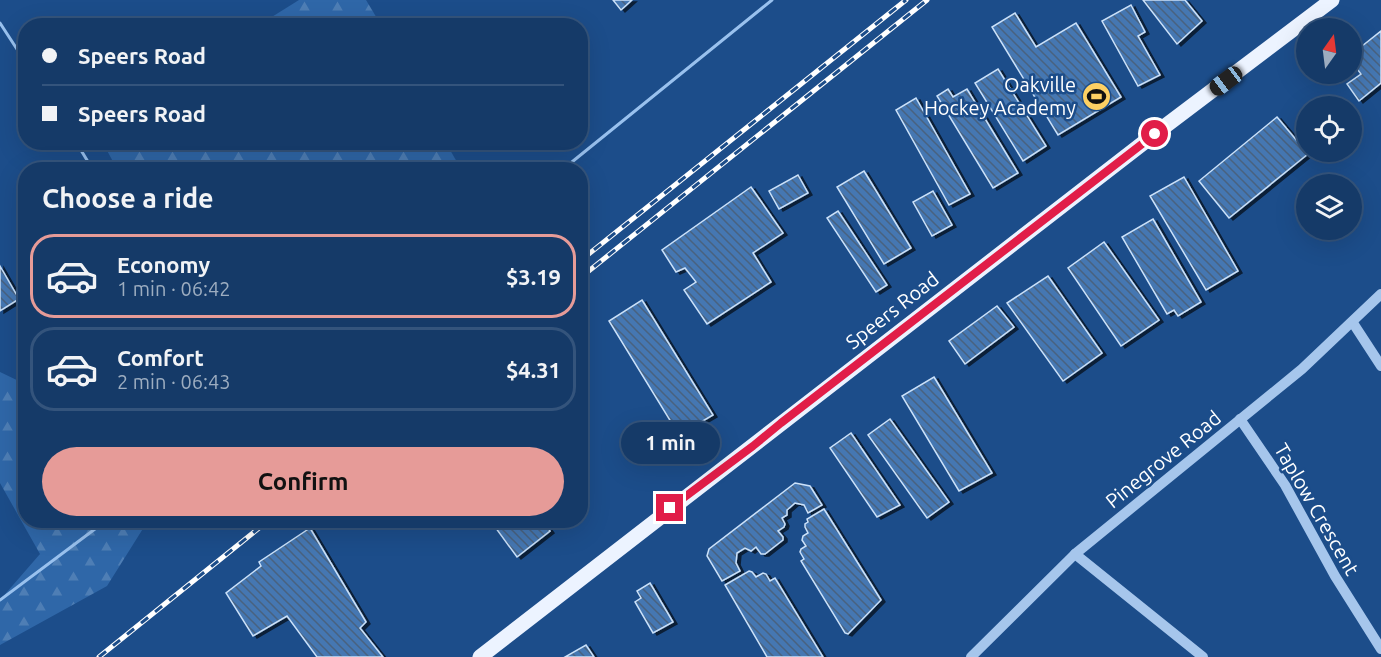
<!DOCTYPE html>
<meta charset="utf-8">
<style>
:root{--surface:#153a68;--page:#224571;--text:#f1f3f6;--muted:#9dadc0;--line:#34547c;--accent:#e69b98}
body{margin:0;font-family:Ubuntu,sans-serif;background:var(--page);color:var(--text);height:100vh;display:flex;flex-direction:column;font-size:22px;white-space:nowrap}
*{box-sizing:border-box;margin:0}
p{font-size:20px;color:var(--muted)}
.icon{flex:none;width:33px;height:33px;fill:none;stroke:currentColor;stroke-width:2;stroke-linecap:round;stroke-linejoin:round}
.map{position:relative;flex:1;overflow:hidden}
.drawer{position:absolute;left:18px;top:162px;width:570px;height:366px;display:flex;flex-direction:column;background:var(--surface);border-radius:24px;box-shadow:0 6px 24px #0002,0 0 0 2px var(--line)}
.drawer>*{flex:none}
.top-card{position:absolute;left:18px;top:18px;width:570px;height:132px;border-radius:24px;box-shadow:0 6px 24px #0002,0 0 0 2px var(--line);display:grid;align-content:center;height:132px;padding:0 24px;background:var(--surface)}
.needle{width:39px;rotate:14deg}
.buttons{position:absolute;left:1296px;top:18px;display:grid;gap:12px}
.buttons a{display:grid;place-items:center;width:66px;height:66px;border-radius:50%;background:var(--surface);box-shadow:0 6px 24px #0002,0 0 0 2px var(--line);font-size:30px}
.end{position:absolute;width:27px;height:27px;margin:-14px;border:8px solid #e11d48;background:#fff;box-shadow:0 0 0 3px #fff}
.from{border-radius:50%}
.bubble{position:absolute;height:42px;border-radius:21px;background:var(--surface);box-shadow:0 6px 24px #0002,0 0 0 2px var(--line);font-size:20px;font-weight:600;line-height:42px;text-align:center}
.car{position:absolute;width:18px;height:36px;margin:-18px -9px;border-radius:8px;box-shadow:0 0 4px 2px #0007;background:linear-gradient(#222 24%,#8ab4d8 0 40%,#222 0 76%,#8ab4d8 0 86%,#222 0)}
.top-card b{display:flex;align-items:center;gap:21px;height:57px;font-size:22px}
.top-card b+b{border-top:2px solid var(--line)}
.top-card i{width:15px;height:15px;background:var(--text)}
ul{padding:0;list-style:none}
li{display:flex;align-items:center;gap:18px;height:84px;margin:0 12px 9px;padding:0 12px;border:3px solid var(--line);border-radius:24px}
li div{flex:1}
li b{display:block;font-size:22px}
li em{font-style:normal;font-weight:600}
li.selected{border-color:var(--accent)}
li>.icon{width:54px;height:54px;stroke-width:1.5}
h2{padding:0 24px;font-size:27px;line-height:72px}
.action{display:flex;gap:12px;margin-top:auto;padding:12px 24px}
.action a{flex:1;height:69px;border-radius:36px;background:var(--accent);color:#111;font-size:24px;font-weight:600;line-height:69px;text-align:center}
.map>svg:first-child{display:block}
.forest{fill:url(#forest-firs)}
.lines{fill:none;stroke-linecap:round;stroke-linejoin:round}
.stream{stroke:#99c1ee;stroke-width:3}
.building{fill:url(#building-back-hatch);stroke:#cbe1f9;stroke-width:1.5;filter:url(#shadow)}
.minor{stroke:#a6c6ec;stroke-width:10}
.major{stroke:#ecf3ff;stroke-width:15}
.rail-casing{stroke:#fff;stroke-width:5}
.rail{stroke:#1c4d8a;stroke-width:3;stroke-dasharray:9;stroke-linecap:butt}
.route{stroke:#e11d48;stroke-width:8}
.labels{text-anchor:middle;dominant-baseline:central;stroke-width:5;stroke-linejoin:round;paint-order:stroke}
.poi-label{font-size:20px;fill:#fff;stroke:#1c4d8a;text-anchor:end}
.street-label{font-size:20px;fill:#fff;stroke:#1c4d8a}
</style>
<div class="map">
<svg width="1381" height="657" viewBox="0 0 1381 657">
<defs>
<pattern id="forest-firs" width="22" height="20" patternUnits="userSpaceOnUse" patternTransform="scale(1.5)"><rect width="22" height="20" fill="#2f67a8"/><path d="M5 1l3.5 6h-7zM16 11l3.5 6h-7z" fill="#4e7eb5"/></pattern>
<pattern id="building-back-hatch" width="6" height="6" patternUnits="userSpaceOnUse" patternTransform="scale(1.5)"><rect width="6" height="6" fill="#4477b2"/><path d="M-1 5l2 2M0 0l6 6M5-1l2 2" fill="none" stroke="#48627f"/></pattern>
<filter id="shadow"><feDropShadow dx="4" dy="2" stdDeviation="0" flood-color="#0009"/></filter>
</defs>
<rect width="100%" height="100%" fill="#1c4d8a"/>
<g class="forest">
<polygon points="299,0 366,0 381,25 259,25"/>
<polygon points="103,143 446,143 461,169 117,169"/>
<polygon points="0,372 25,384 26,520 171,521 144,527 107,586 0,645 0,600 40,554 0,483"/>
</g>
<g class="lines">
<g class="stream">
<polyline points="0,23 26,63"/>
<polyline points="76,142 93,170"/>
<polyline points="562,170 772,0"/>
<polyline points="0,600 107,520"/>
</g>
</g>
<g class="building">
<polygon points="613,0 632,0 621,10"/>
<polygon points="1143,0 1185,0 1202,21 1177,44"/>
<polygon points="1131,5 1145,32 1138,36 1160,75 1138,86 1102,21"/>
<polygon points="1015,13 1036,47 1076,23 1121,97 1058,135 992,27"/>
<polygon points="1381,31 1381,83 1359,101 1347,84 1361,74 1352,62 1352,54"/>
<polygon points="998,69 1046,146 1023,161 975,83"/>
<polygon points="948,89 953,97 967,89 1018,173 993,188 937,96"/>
<polygon points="916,98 970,194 949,205 896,110"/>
<polygon points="1277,117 1308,154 1229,218 1199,181"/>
<polygon points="864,171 911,248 884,264 837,187"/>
<polygon points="798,175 808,193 779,209 769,191"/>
<polygon points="1184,177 1238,271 1206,290 1150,196"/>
<polygon points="751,187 783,233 753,253 771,282 707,324 684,290 696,282 685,268 676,272 662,250"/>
<polygon points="933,191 952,225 932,236 913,202"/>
<polygon points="838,211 887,285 876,292 827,218"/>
<polygon points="1153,219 1201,302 1178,316 1174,310 1167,314 1122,237"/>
<polygon points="1104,242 1159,320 1121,346 1068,268"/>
<polygon points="0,266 19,299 0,311"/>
<polygon points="1048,276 1102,353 1063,381 1007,303"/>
<polygon points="642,300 713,415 679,435 609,321"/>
<polygon points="997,306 1014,327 965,364 949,341"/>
<polygon points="934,377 992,473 959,491 902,396"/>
<polygon points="890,419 949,502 927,518 868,435"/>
<polygon points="851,433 900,505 877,517 830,448"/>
<polygon points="795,483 810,486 822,505 808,513 804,505 795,503 787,510 787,515 782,518 785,524 784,527 778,531 783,537 783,540 765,554 761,554 756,547 751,551 745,548 737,553 736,563 740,571 722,581 707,556 709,549"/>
<polygon points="824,509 881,600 848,634 845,633 801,561 804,559 800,552 801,549 806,546 802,540 803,536 808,533 805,527 805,524 808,522 807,519"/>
<polygon points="490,520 542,520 550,531 517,557"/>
<polygon points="310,528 366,622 360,628 383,657 317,657 287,616 253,636 226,593 261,566 259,562"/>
<polygon points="749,571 752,572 756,577 763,573 766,574 770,581 775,578 823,657 767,657 725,585"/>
<polygon points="650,583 673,622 653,633 635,602 641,598 637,591"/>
<polygon points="586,645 594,657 565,657"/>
</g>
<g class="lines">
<g class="minor">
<polyline points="1353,323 1381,366"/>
<polyline points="1240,419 1285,485 1335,576 1381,649"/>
<polyline points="1075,554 1203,657"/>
<polyline points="971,657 1075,554 1302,369 1381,294"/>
</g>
<polyline class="major" points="480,657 1160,130 1332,0"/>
<defs>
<g id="rail">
<polyline points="580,261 906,0"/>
<polyline points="580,278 927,0"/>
<polyline points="99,657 269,520"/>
</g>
</defs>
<use href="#rail" class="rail-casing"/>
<use href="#rail" class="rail"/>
</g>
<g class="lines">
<polyline class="route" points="670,508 753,446 781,423 1155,134"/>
</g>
<defs>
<symbol id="stadium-disc" viewBox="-11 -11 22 22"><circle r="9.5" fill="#fdd063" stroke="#1c4d8a"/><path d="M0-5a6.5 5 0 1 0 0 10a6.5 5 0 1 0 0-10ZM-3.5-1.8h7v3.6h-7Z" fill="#111"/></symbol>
</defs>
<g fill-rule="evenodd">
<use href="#stadium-disc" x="1080" y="80" width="33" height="33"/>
</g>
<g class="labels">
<g class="poi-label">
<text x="1076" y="84">Oakville<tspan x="1076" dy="23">Hockey Academy</tspan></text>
</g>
<g class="street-label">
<text transform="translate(892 310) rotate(-38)">Speers Road</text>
<text transform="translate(1163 459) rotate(-39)">Pinegrove Road</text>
<text transform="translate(1317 509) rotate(60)">Taplow Crescent</text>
</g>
</g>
</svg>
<div class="buttons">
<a><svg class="needle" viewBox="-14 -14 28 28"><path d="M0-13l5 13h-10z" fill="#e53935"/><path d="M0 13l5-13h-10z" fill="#9dadc0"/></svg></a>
<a><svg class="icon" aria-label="locate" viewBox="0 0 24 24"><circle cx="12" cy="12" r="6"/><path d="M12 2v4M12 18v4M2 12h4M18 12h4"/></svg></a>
<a><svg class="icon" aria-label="layers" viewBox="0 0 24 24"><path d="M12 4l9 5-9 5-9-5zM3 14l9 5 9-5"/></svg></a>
</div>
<i class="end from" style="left:1155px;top:134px"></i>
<i class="end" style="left:670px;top:508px"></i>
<div class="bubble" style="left:621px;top:422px;width:99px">1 min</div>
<i class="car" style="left:1226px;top:81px;rotate:233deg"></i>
<div class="top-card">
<b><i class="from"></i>Speers Road</b>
<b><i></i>Speers Road</b>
</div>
<section class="drawer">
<h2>Choose a ride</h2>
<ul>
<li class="selected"><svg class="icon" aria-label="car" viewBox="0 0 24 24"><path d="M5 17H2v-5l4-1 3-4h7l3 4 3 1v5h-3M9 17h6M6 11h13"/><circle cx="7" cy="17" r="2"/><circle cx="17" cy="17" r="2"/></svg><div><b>Economy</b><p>1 min · 06:42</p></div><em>$3.19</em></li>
<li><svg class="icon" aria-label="car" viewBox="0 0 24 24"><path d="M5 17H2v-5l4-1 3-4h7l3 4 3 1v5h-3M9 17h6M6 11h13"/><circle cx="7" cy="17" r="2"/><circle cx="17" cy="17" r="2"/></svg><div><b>Comfort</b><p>2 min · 06:43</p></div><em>$4.31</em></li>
</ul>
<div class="action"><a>Confirm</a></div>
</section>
</div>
